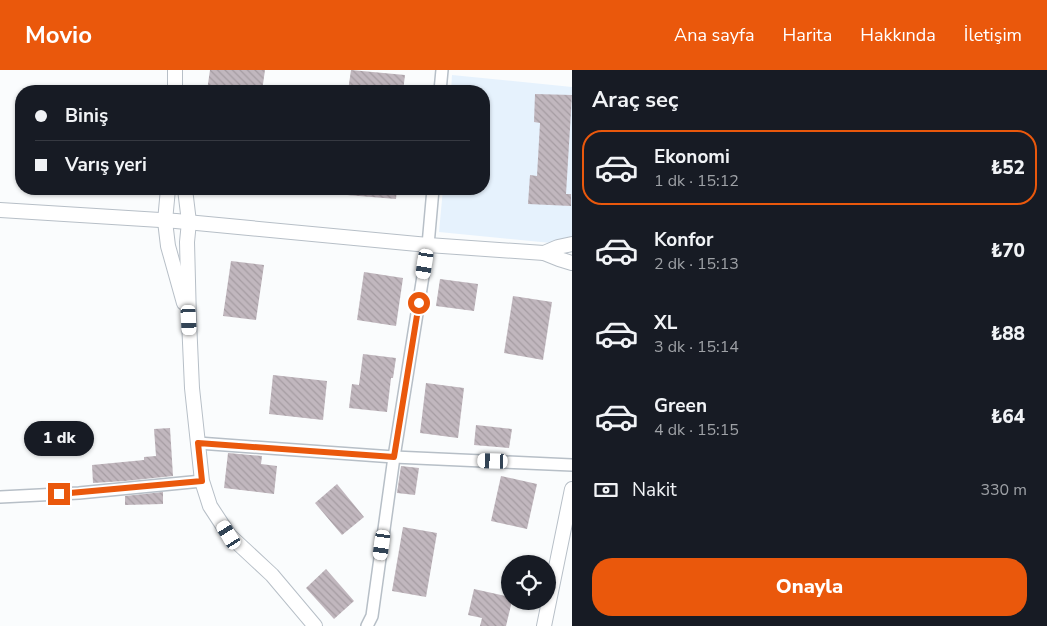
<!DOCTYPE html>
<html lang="tr">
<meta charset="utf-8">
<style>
:root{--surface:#171b24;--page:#242831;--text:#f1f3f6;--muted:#9ea1a6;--line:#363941;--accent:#ea580c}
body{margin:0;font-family:"Nunito Sans",sans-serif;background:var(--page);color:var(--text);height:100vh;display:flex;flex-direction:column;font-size:19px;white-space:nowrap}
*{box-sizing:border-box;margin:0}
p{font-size:16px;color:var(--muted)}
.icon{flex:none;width:28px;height:28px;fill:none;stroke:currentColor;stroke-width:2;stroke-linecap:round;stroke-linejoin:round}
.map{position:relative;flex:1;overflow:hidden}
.side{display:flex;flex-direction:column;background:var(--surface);width:475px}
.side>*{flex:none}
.hud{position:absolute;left:15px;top:15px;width:475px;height:110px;border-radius:20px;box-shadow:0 1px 4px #0004;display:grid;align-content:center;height:110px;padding:0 20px;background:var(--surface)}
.tools{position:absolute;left:501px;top:485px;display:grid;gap:10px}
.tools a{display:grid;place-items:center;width:55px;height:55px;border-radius:50%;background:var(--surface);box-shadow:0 1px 4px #0004;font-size:25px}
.end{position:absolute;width:22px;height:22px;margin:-11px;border:6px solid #ea580c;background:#fff;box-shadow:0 0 0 2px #fff}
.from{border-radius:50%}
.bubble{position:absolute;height:35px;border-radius:18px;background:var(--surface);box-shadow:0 1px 4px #0004;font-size:16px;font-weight:800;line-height:35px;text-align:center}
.car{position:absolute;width:15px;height:30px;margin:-15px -8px;border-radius:6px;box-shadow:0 0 4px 1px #0007;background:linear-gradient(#fff 24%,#345 0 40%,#fff 0 76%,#345 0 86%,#fff 0)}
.hud b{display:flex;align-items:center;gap:18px;height:48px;font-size:19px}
.hud b+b{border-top:1px solid var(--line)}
.hud i{width:12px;height:12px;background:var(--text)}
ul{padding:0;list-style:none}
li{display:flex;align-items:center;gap:15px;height:75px;margin:0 10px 8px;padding:0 10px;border:2px solid transparent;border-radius:20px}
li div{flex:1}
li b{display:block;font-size:19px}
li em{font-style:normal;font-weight:800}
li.selected{border-color:var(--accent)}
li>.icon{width:45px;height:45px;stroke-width:1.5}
h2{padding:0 20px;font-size:22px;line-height:60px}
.pay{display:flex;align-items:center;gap:12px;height:55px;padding:0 20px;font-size:19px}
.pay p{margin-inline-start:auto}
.action{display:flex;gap:10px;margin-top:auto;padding:10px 20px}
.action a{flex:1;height:58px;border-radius:20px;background:var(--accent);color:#fff;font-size:20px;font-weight:800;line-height:58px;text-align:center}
header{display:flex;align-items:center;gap:30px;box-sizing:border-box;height:70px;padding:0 25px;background:var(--accent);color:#fff}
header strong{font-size:24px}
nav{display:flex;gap:28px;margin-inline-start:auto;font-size:18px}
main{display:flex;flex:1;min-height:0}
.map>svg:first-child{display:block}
.built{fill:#e6f2fd}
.building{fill:url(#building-back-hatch)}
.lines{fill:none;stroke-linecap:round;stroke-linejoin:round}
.minor-casing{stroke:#b7bfc7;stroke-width:14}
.tertiary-casing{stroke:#b7bfc7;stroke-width:16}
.minor{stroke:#fff;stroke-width:11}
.tertiary{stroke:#fff;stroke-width:14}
.route{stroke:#ea580c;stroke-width:6}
</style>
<header>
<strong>Movio</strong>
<nav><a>Ana sayfa</a><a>Harita</a><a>Hakkında</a><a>İletişim</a></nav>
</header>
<main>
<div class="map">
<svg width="572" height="556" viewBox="0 0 572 556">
<defs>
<pattern id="building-back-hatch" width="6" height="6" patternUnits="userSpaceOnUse" patternTransform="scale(1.25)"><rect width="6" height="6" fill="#c1b7be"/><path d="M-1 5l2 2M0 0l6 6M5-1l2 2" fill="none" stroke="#a59ca2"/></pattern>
</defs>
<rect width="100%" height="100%" fill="#fafcfd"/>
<polygon class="built" points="452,5 572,17 572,167 566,170 551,173 439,162 443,119 484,119 484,21 451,21"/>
<g class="building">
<polygon points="210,0 265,0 262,21 207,21"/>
<polygon points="351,0 405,5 403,21 348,21"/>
<polygon points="535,24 572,25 566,124 571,124 571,136 528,134 530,105 537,106 540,53 534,52"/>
<polygon points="347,119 397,119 396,129 347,125"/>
<polygon points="231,191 264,195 256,250 223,246"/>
<polygon points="364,202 403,208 396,256 357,250"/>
<polygon points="440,209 478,214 474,241 436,236"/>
<polygon points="513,226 552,232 543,290 504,283"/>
<polygon points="363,284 396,288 393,308 391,308 387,342 349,338 352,314 359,315"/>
<polygon points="273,305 327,311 323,350 269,344"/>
<polygon points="426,313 464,318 458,368 420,363"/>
<polygon points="476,355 512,359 509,378 474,375"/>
<polygon points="170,358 173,406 125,411 93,413 92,395 144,390 144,387 156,386 154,359"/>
<polygon points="228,383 262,386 261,394 277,396 274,424 224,418"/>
<polygon points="401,396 419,398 415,425 397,423"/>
<polygon points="501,406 537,414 527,459 491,451"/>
<polygon points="337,414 364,447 342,465 315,433"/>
<polygon points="163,422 163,434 125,435 125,426"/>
<polygon points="403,457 437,463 426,527 392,521"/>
<polygon points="326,499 354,531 334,549 306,518"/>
<polygon points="474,519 510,527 510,531 512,531 506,556 480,556 482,548 468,545"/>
</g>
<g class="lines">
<defs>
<g id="minor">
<polyline points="440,21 442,0"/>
<polyline points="198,373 394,387 572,395"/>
<polyline points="0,427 79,423 202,411"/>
<polyline points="367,556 372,546 394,387 428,175 433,119"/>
</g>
<g id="tertiary">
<polyline points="175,21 175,0"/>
<polyline points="168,119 165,151 168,176 184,233"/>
<polyline points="185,119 189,152 187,172 189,250 192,318 202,411 210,436 229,465 272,505 315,556"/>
<polyline points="0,140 176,151 428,175 544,183"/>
<polyline points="572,174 558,177 544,183 559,189 572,193"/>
<polyline points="544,556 572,419"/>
</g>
</defs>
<use href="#minor" class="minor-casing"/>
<use href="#tertiary" class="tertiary-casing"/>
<use href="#minor" class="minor"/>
<use href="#tertiary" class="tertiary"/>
</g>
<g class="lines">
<polyline class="route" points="59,424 202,411 198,373 394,387 419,233"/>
</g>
</svg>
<div class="tools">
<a><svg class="icon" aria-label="locate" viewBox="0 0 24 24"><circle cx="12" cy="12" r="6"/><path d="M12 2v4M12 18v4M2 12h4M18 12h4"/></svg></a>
</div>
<i class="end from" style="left:419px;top:233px"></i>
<i class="end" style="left:59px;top:424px"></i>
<div class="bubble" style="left:24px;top:351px;width:70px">1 dk</div>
<i class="car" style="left:425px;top:194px;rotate:189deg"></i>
<i class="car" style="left:189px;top:250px;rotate:177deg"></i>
<i class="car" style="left:493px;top:391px;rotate:272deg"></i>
<i class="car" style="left:229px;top:465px;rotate:328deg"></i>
<i class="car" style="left:382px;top:475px;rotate:188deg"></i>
<div class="hud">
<b><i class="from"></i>Biniş</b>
<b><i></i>Varış yeri</b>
</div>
</div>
<section class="side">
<h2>Araç seç</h2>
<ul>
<li class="selected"><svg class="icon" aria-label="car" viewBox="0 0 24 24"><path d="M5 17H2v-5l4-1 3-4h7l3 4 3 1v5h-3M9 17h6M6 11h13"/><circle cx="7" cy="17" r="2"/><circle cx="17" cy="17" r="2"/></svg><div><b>Ekonomi</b><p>1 dk · 15:12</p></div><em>₺52</em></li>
<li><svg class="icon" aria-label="car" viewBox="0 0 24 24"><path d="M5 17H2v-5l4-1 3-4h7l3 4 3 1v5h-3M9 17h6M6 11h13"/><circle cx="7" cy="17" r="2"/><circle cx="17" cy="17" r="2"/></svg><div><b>Konfor</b><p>2 dk · 15:13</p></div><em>₺70</em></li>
<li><svg class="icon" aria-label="car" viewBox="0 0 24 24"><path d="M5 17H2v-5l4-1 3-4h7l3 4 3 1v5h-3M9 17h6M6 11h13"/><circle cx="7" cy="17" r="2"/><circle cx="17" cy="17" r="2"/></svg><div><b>XL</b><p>3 dk · 15:14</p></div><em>₺88</em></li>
<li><svg class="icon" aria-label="car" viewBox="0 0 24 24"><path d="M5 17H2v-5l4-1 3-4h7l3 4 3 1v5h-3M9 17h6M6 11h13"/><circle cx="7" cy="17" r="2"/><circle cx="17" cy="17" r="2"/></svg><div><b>Green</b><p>4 dk · 15:15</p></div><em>₺64</em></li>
</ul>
<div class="pay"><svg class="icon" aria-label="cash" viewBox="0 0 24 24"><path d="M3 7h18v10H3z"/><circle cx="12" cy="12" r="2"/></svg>Nakit<p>330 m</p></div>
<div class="action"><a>Onayla</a></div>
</section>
</main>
